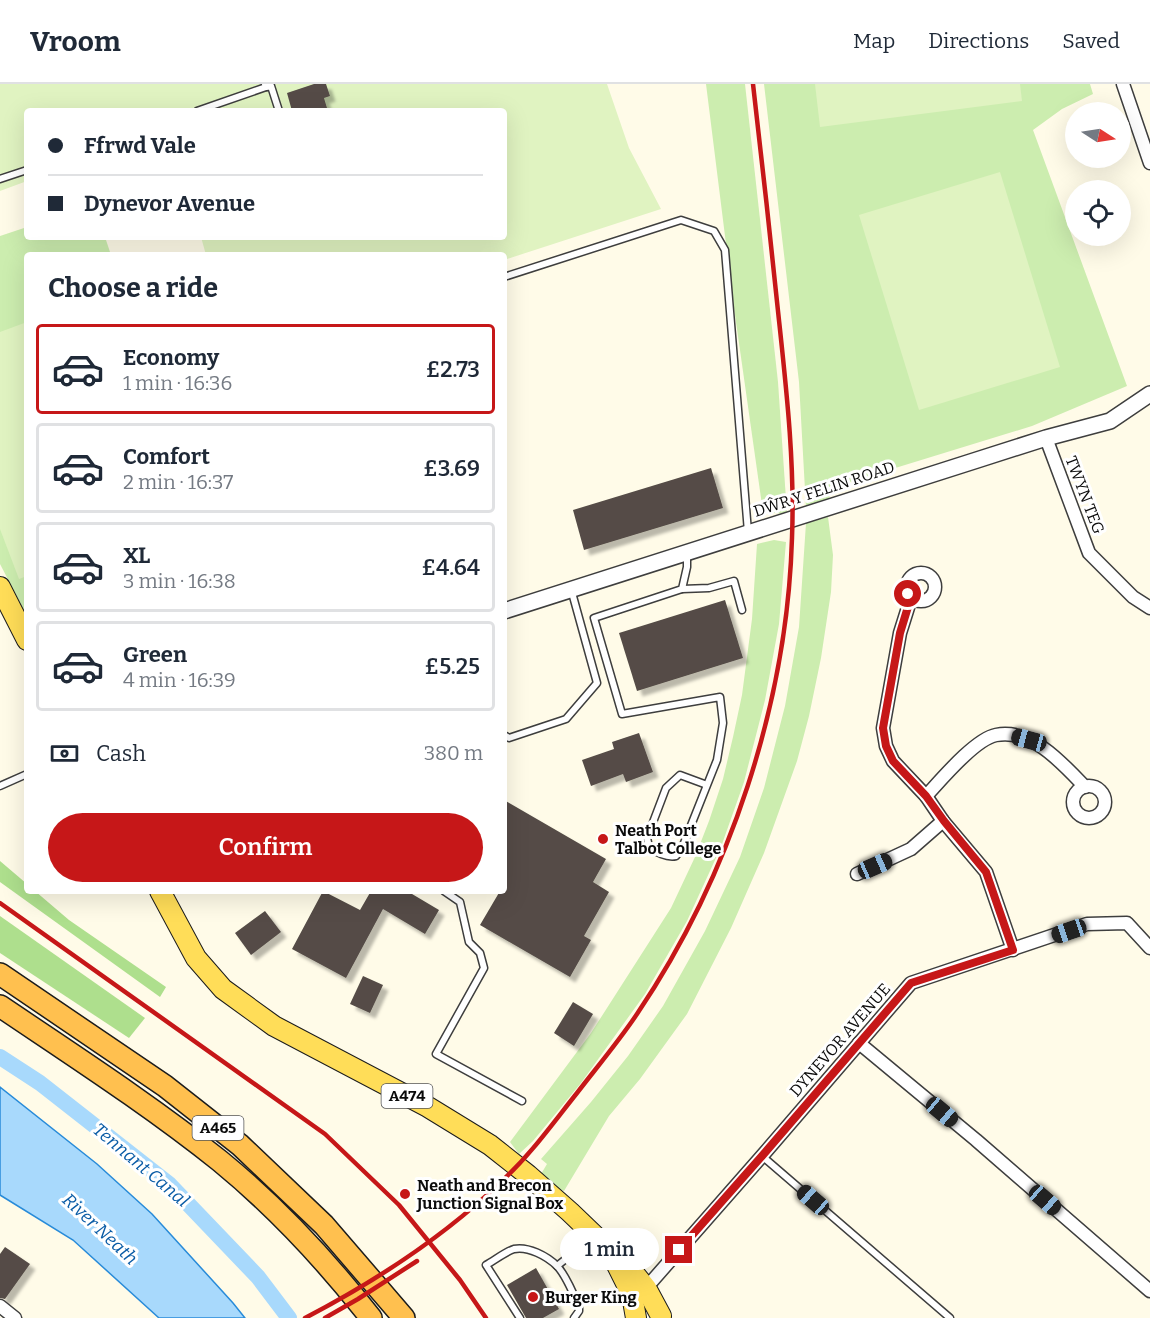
<!DOCTYPE html>
<meta charset="utf-8">
<style>
:root{--surface:#fff;--page:#f2f2f3;--text:#1f2937;--muted:#747a83;--line:#e0e1e3;--accent:#c61718}
body{margin:0;font-family:Bitter,serif;background:var(--page);color:var(--text);height:100vh;display:flex;flex-direction:column;font-size:22px;white-space:nowrap}
*{box-sizing:border-box;margin:0}
p{font-size:20px;color:var(--muted)}
.icon{flex:none;width:33px;height:33px;fill:none;stroke:currentColor;stroke-width:2;stroke-linecap:round;stroke-linejoin:round}
.map{position:relative;flex:1;overflow:hidden}
.drawer{position:absolute;left:24px;top:168px;width:483px;height:642px;display:flex;flex-direction:column;background:var(--surface);border-radius:6px;box-shadow:0 6px 24px #0002}
.drawer>*{flex:none}
.guide{position:absolute;left:24px;top:24px;width:483px;height:132px;border-radius:6px;box-shadow:0 6px 24px #0002;display:grid;align-content:center;height:132px;padding:0 24px;background:var(--surface)}
.needle{width:39px;rotate:102deg}
.tools{position:absolute;left:1065px;top:18px;display:grid;gap:12px}
.tools a{display:grid;place-items:center;width:66px;height:66px;border-radius:50%;background:var(--surface);box-shadow:0 6px 24px #0002;font-size:30px}
.end{position:absolute;width:27px;height:27px;margin:-14px;border:8px solid #c61718;background:#fff;box-shadow:0 0 0 3px #fff}
.from{border-radius:50%}
.bubble{position:absolute;height:42px;border-radius:21px;background:var(--surface);box-shadow:0 6px 24px #0002;font-size:20px;font-weight:600;line-height:42px;text-align:center}
.car{position:absolute;width:18px;height:36px;margin:-18px -9px;border-radius:8px;box-shadow:0 0 4px 2px #0007;background:linear-gradient(#222 24%,#8ab4d8 0 40%,#222 0 76%,#8ab4d8 0 86%,#222 0)}
.guide b{display:flex;align-items:center;gap:21px;height:57px;font-size:22px}
.guide b+b{border-top:2px solid var(--line)}
.guide i{width:15px;height:15px;background:var(--text)}
ul{padding:0;list-style:none}
li{display:flex;align-items:center;gap:18px;height:90px;margin:0 12px 9px;padding:0 12px;border:3px solid var(--line);border-radius:6px}
li div{flex:1}
li b{display:block;font-size:22px}
li em{font-style:normal;font-weight:600}
li.current{border-color:var(--accent)}
li>.icon{width:54px;height:54px;stroke-width:1.5}
h2{padding:0 24px;font-size:27px;line-height:72px}
.pay{display:flex;align-items:center;gap:15px;height:66px;padding:0 24px;font-size:22px}
.pay p{margin-inline-start:auto}
.button{display:flex;gap:12px;margin-top:auto;padding:12px 24px}
.button a{flex:1;height:69px;border-radius:36px;background:var(--accent);color:#fff;font-size:24px;font-weight:600;line-height:69px;text-align:center}
header{display:flex;align-items:center;gap:36px;box-sizing:border-box;height:84px;padding:0 30px;background:var(--surface);border-bottom:2px solid var(--line)}
header strong{font-size:28px}
nav{display:flex;gap:33px;margin-inline-start:auto;font-size:21px}
.map>svg:first-child{display:block}
.green{fill:#ccedaf}
.forest{fill:#aedf8d}
.pitch{fill:#e0f3c1}
.water{fill:#a8d9fc;stroke:#288bd9;stroke-width:1.5}
.lines{fill:none;stroke-linecap:round;stroke-linejoin:round}
.canal{stroke:#a8d9fc;stroke-width:16}
.building{fill:#544c46;filter:url(#shadow)}
.service-casing{stroke:#3e3e3e;stroke-width:9}
.minor-casing{stroke:#3e3e3e;stroke-width:15}
.tertiary-casing{stroke:#3e3e3e;stroke-width:18}
.primary-casing{stroke:#1c1c1c;stroke-width:22}
.trunk-casing{stroke:#1c1c1c;stroke-width:24}
.service{stroke:#fff;stroke-width:6}
.minor{stroke:#fff;stroke-width:12}
.tertiary{stroke:#fff;stroke-width:15}
.primary{stroke:#ffdd58;stroke-width:20}
.trunk{stroke:#ffc04f;stroke-width:21}
.rail{stroke:#c61718;stroke-width:4.5}
.route{stroke:#c61718;stroke-width:8}
.poi-dot{fill:#c61718;stroke:#fff;stroke-width:2}
.labels{text-anchor:middle;dominant-baseline:central;stroke-width:6;stroke-linejoin:round;paint-order:stroke}
.shield{fill:#fff;stroke:#545454;stroke-width:1.5}
.shield-label{font-size:15px;font-weight:bold;fill:#0b0b0b}
.street-label{font-size:16px;fill:#0b0b0b;stroke:#fff}
.poi-label{font-size:16px;font-weight:bold;fill:#0b0b0b;stroke:#fff;text-anchor:start}
.water-label{font-size:18px;font-style:italic;fill:#0a5ca6;stroke:#fff}
</style>
<header>
<strong>Vroom</strong>
<nav><a>Map</a><a>Directions</a><a>Saved</a></nav>
</header>
<div class="map">
<svg width="1150" height="1234" viewBox="0 0 1150 1234">
<defs>
<filter id="shadow"><feDropShadow dx="5.5" dy="5.5" stdDeviation="1.5" flood-color="#0004"/></filter>
</defs>
<rect width="100%" height="100%" fill="#fffbe8"/>
<g class="green">
<polygon points="706,0 745,0 778,298 787,430 763,428 734,224"/>
<polygon points="764,0 1090,0 1093,10 1062,25 1033,46 1127,302 1032,342 840,401 830,402 829,419 806,424 799,298"/>
<polygon points="27,143 27,153 105,153 111,171 27,171 27,532 0,480 0,152"/>
<polygon points="828,433 833,471 831,508 821,574 809,632 797,677 764,769 731,844 687,930 640,995 609,1032 564,1107 554,1103 541,1090 547,1080 541,1075 591,1018 628,972 663,922 705,847 740,773 764,704 785,622 799,543 806,439"/>
<polygon points="774,456 786,458 779,540 765,616 744,698 721,763 687,837 645,910 581,999 533,1057 519,1070 510,1058 591,949 671,824 695,773 709,737 723,695 733,653 742,611 752,535 757,460"/>
</g>
<g class="forest">
<polygon points="0,777 27,800 27,807 35,807 69,836 166,903 160,913 0,798"/>
<polygon points="0,832 145,934 129,954 0,869"/>
</g>
<g class="pitch">
<polygon points="0,0 607,0 629,64 661,125 504,176 504,171 206,171 201,153 504,153 504,27 27,27 27,97 0,107"/>
<polygon points="815,0 1020,0 1022,17 820,43"/>
<polygon points="1000,88 1060,283 919,326 859,131"/>
<polygon points="27,238 27,492 19,495 0,445 0,248"/>
</g>
<polygon class="water" points="0,1003 97,1080 152,1130 233,1219 245,1234 159,1234 73,1156 0,1111"/>
<g class="lines">
<polyline class="canal" points="0,973 40,999 169,1100 258,1193 289,1234"/>
</g>
<g class="building">
<polygon points="314,0 326,0 330,12 324,14 327,24 317,27 292,27 287,9"/>
<polygon points="711,384 723,424 584,466 573,426"/>
<polygon points="725,516 743,574 637,607 619,549"/>
<polygon points="639,649 653,688 626,698 623,690 591,702 582,676 614,665 612,658"/>
<polygon points="504,716 606,775 593,798 609,808 584,852 591,856 570,893 480,841 500,807 504,807"/>
<polygon points="323,807 360,826 371,807 407,807 439,826 425,850 383,825 346,894 292,865"/>
<polygon points="265,827 281,848 251,871 235,849"/>
<polygon points="363,892 383,901 370,929 350,920"/>
<polygon points="573,918 593,930 574,962 554,949"/>
<polygon points="5,1163 30,1180 5,1215 0,1214 0,1170"/>
<polygon points="536,1184 559,1225 543,1234 526,1234 507,1201"/>
</g>
<g class="lines">
<defs>
<g id="service">
<polyline points="266,3 271,2 279,27"/>
<polyline points="197,27 266,3 265,0"/>
<polyline points="0,95 27,86"/>
<polyline points="504,193 681,136 714,147 725,166 748,448"/>
<path d="M687,469V483L682,505L594,534L622,630L720,613L723,639L717,676L682,764L676,772C667,774 655,768 649,763L647,754L666,704L680,691L707,701"/>
<polyline points="682,505 709,504 734,497 742,526"/>
<polyline points="504,651 509,654 566,635 597,599 571,505"/>
<polyline points="0,702 27,690"/>
<polyline points="444,807 460,818 469,858 480,869 484,884 436,970 522,1017"/>
<polyline points="762,1072 950,1234"/>
<polyline points="557,1182 592,1154"/>
<path d="M520,1234L486,1181C495,1176 505,1168 514,1165C528,1162 547,1172 557,1182C566,1191 574,1211 579,1223V1227L574,1234"/>
</g>
<g id="minor">
<polyline points="1123,0 1150,79"/>
<polyline points="1046,354 1089,469 1133,513 1150,524"/>
<circle cx="921" cy="503" r="14"/>
<polyline points="911,514 900,549 883,644 886,662 893,677 926,712 943,737 986,788 1013,866"/>
<circle cx="1089" cy="718" r="16"/>
<path d="M926,712C940,697 975,655 996,651C1032,644 1063,680 1085,703"/>
<polyline points="857,790 911,765 943,737"/>
<polyline points="859,959 976,1056 1150,1207"/>
<polyline points="646,1204 762,1072 911,899 1087,840 1127,839 1150,864"/>
<polyline points="0,1222 15,1234"/>
</g>
<polyline id="tertiary" points="504,527 977,376 1046,354 1110,337 1150,310"/>
<g id="primary">
<polyline points="0,503 27,556"/>
<polyline points="160,807 196,874 223,905 274,942 428,1023 490,1061 528,1091 570,1128 595,1152 612,1172 633,1188 646,1204 661,1232"/>
<polyline points="617,1181 632,1211 636,1234"/>
</g>
<g id="trunk">
<polyline points="0,890 165,1002 240,1061 324,1141 404,1234"/>
<path d="M0,922C74,972 150,1021 220,1077C275,1122 327,1178 371,1234"/>
</g>
</defs>
<use href="#service" class="service-casing"/>
<use href="#minor" class="minor-casing"/>
<use href="#tertiary" class="tertiary-casing"/>
<use href="#primary" class="primary-casing"/>
<use href="#trunk" class="trunk-casing"/>
<use href="#service" class="service"/>
<use href="#minor" class="minor"/>
<use href="#tertiary" class="tertiary"/>
<use href="#primary" class="primary"/>
<use href="#trunk" class="trunk"/>
<g class="rail">
<polyline points="0,819 325,1050 399,1121 460,1196 486,1234"/>
<path d="M305,1234C376,1197 445,1152 503,1096C531,1070 553,1039 577,1009C597,983 619,957 637,930C730,792 787,620 792,454C795,378 786,302 778,227C770,151 762,76 753,0"/>
<polyline points="325,1234 358,1215 417,1177"/>
</g>
</g>
<g class="lines">
<polyline class="route" points="679,1166 762,1072 911,899 1013,866 986,788 944,737 926,712 893,677 886,662 883,644 900,549 911,513 908,510"/>
</g>
<g class="poi-dot">
<circle cx="603" cy="755" r="6"/>
<circle cx="405" cy="1110" r="6"/>
<circle cx="533" cy="1213" r="6"/>
</g>
<g class="labels">
<g class="shield">
<rect x="381.5" y="1000" width="51" height="24" rx="4.5"/>
<rect x="192.5" y="1032" width="51" height="24" rx="4.5"/>
</g>
<g class="shield-label">
<text x="407" y="1012">A474</text>
<text x="218" y="1044">A465</text>
</g>
<g class="street-label">
<text transform="translate(824 405) rotate(-18)">DŴR Y FELIN ROAD</text>
<text transform="translate(1085 411) rotate(69)">TWYN TEG</text>
<text transform="translate(840 956) rotate(-49)">DYNEVOR AVENUE</text>
</g>
<g class="poi-label">
<text x="615" y="746">Neath Port<tspan x="615" dy="18">Talbot College</tspan></text>
<text x="417" y="1101">Neath and Brecon<tspan x="417" dy="18">Junction Signal Box</tspan></text>
<text x="545" y="1213">Burger King</text>
</g>
<g class="water-label">
<text transform="translate(141 1081) rotate(40)">Tennant Canal</text>
<text transform="translate(100 1145) rotate(43)">River Neath</text>
</g>
</g>
</svg>
<div class="tools">
<a><svg class="needle" viewBox="-14 -14 28 28"><path d="M0-13l5 13h-10z" fill="#e53935"/><path d="M0 13l5-13h-10z" fill="#747a83"/></svg></a>
<a><svg class="icon" aria-label="locate" viewBox="0 0 24 24"><circle cx="12" cy="12" r="6"/><path d="M12 2v4M12 18v4M2 12h4M18 12h4"/></svg></a>
</div>
<i class="end from" style="left:908px;top:510px"></i>
<i class="end" style="left:679px;top:1166px"></i>
<div class="bubble" style="left:560px;top:1144px;width:99px">1 min</div>
<i class="car" style="left:1029px;top:656px;rotate:285deg"></i>
<i class="car" style="left:875px;top:782px;rotate:66deg"></i>
<i class="car" style="left:1069px;top:847px;rotate:251deg"></i>
<i class="car" style="left:942px;top:1028px;rotate:130deg"></i>
<i class="car" style="left:813px;top:1116px;rotate:311deg"></i>
<i class="car" style="left:1045px;top:1116px;rotate:131deg"></i>
<div class="guide">
<b><i class="from"></i>Ffrwd Vale</b>
<b><i></i>Dynevor Avenue</b>
</div>
<section class="drawer">
<h2>Choose a ride</h2>
<ul>
<li class="current"><svg class="icon" aria-label="car" viewBox="0 0 24 24"><path d="M5 17H2v-5l4-1 3-4h7l3 4 3 1v5h-3M9 17h6M6 11h13"/><circle cx="7" cy="17" r="2"/><circle cx="17" cy="17" r="2"/></svg><div><b>Economy</b><p>1 min · 16:36</p></div><em>£2.73</em></li>
<li><svg class="icon" aria-label="car" viewBox="0 0 24 24"><path d="M5 17H2v-5l4-1 3-4h7l3 4 3 1v5h-3M9 17h6M6 11h13"/><circle cx="7" cy="17" r="2"/><circle cx="17" cy="17" r="2"/></svg><div><b>Comfort</b><p>2 min · 16:37</p></div><em>£3.69</em></li>
<li><svg class="icon" aria-label="car" viewBox="0 0 24 24"><path d="M5 17H2v-5l4-1 3-4h7l3 4 3 1v5h-3M9 17h6M6 11h13"/><circle cx="7" cy="17" r="2"/><circle cx="17" cy="17" r="2"/></svg><div><b>XL</b><p>3 min · 16:38</p></div><em>£4.64</em></li>
<li><svg class="icon" aria-label="car" viewBox="0 0 24 24"><path d="M5 17H2v-5l4-1 3-4h7l3 4 3 1v5h-3M9 17h6M6 11h13"/><circle cx="7" cy="17" r="2"/><circle cx="17" cy="17" r="2"/></svg><div><b>Green</b><p>4 min · 16:39</p></div><em>£5.25</em></li>
</ul>
<div class="pay"><svg class="icon" aria-label="cash" viewBox="0 0 24 24"><path d="M3 7h18v10H3z"/><circle cx="12" cy="12" r="2"/></svg>Cash<p>380 m</p></div>
<div class="button"><a>Confirm</a></div>
</section>
</div>
